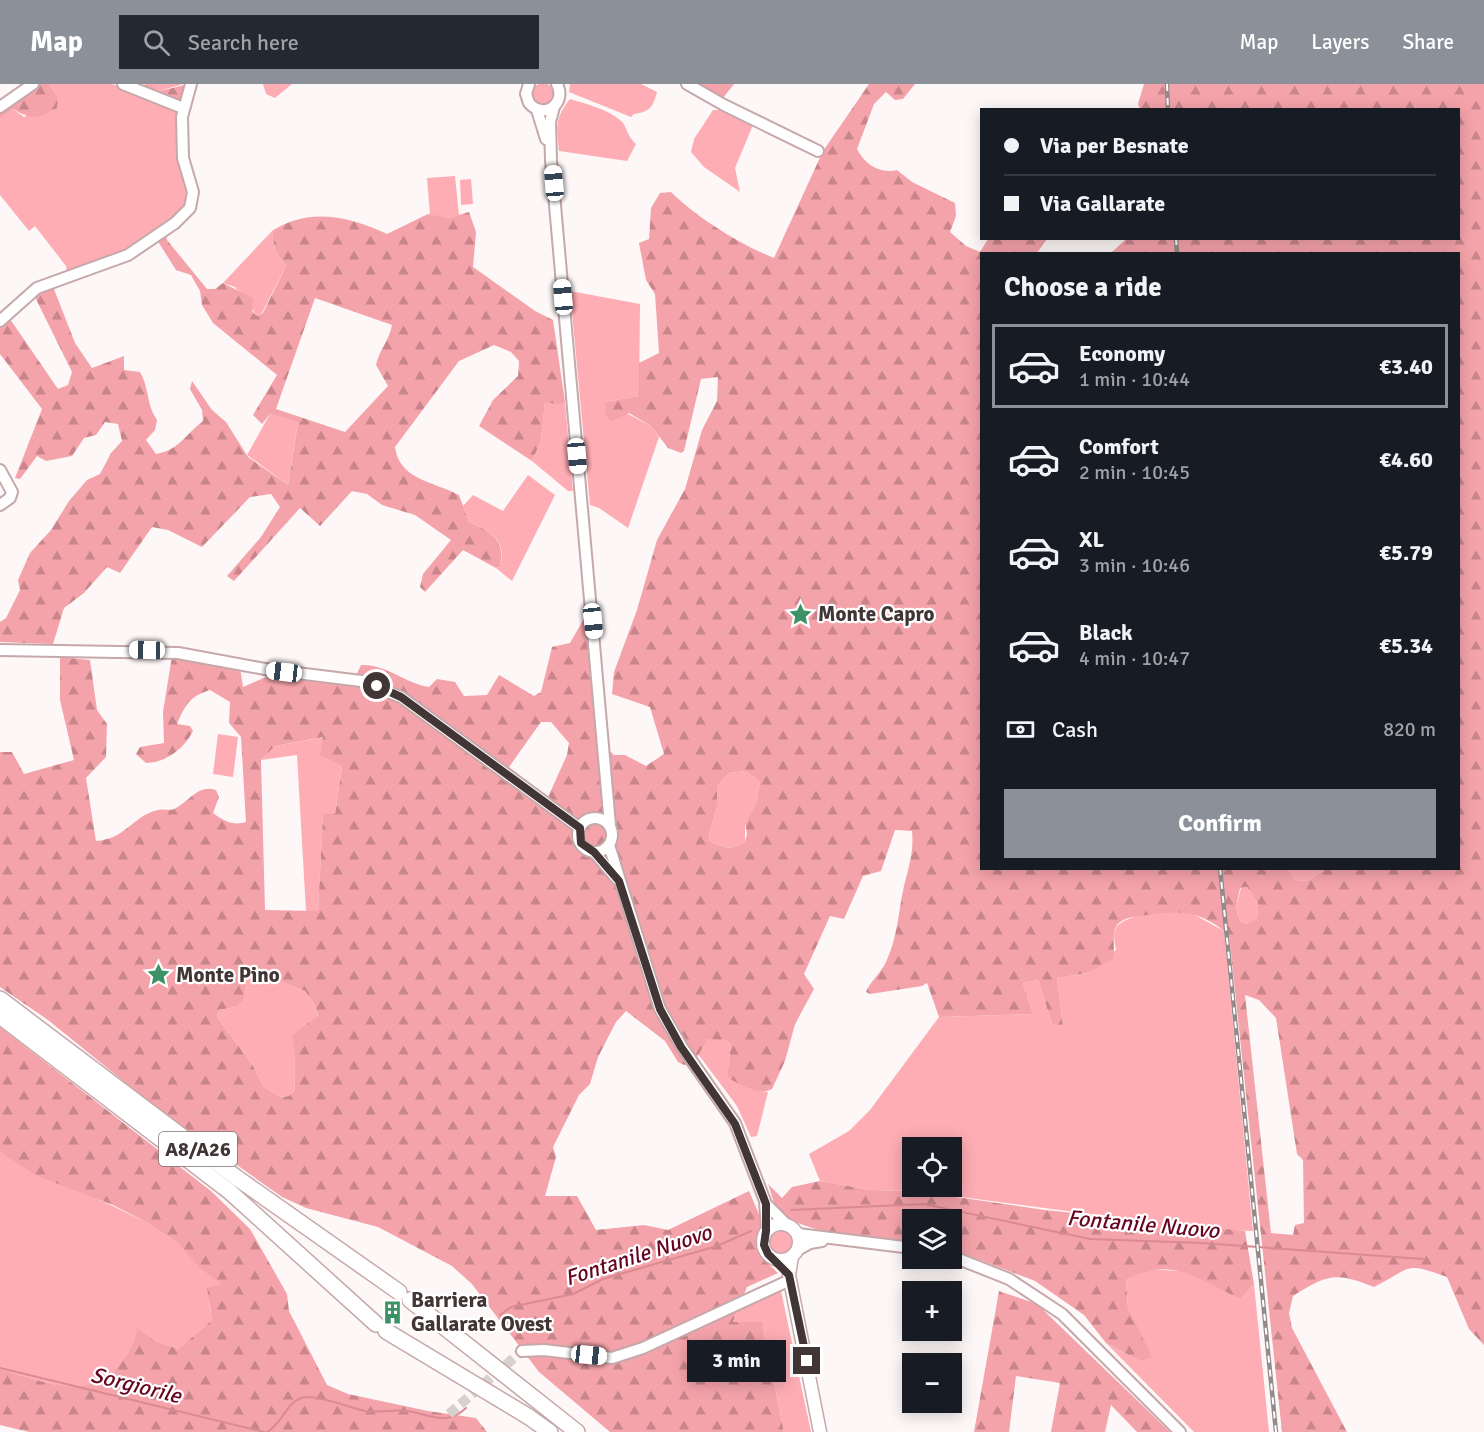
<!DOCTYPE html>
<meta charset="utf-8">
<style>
:root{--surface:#171b24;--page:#242831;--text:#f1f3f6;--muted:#9ea1a6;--line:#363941;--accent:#8c9099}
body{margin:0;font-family:Signika,sans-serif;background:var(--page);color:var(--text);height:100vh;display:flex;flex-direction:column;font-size:22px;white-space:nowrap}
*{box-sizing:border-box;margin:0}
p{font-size:20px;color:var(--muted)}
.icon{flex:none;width:33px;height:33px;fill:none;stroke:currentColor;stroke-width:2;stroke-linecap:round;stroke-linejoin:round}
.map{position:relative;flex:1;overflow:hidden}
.sheet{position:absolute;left:980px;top:168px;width:480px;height:618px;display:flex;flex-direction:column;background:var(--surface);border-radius:0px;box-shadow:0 3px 15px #0003}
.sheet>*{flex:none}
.hud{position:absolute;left:980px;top:24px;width:480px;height:132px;border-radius:0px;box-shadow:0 3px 15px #0003;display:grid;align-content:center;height:132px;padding:0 24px;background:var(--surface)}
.buttons{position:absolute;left:902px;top:1053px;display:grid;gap:12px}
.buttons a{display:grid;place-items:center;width:60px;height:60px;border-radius:0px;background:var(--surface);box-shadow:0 3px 15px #0003;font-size:30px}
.end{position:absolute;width:27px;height:27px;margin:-14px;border:8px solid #413535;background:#fff;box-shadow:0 0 0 3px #fff}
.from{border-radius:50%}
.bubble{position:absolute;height:42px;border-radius:0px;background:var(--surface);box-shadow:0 3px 15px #0003;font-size:20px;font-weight:700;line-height:42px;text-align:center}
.car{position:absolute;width:18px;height:36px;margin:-18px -9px;border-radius:8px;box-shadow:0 0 4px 2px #0007;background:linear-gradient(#fff 24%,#345 0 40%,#fff 0 76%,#345 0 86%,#fff 0)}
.hud b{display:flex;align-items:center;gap:21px;height:57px;font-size:22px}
.hud b+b{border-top:2px solid var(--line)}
.hud i{width:15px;height:15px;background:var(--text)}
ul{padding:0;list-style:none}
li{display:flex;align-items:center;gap:18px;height:84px;margin:0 12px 9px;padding:0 12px;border:3px solid transparent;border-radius:0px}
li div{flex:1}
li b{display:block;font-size:22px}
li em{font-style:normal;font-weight:700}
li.current{border-color:var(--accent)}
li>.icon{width:54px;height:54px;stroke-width:1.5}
h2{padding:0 24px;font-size:27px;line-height:72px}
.pay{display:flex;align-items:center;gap:15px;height:66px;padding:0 24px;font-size:22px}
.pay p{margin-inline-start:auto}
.action{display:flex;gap:12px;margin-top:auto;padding:12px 24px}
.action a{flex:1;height:69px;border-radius:0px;background:var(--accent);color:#fff;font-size:24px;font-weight:700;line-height:69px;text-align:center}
header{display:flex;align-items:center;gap:36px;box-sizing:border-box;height:84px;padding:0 30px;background:var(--accent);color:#fff}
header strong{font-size:28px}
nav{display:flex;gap:33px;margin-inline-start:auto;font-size:21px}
.search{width:420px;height:54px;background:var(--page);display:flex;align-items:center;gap:15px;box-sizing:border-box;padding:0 21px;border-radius:0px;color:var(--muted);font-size:22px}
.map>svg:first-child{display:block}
.green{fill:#feadb4;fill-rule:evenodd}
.forest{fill:url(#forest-firs);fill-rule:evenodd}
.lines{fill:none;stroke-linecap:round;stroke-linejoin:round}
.stream{stroke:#da8a92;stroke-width:2}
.minor-tunnel{stroke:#d7d0d0;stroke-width:10;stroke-dasharray:10 5;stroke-linecap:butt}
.minor-casing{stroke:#c6a8aa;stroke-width:14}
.major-casing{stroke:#c6a8aa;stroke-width:15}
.highway-casing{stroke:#c6a8aa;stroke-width:18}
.minor{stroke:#fff;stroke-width:10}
.major{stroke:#fff;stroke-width:12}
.highway{stroke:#fff;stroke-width:15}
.rail-casing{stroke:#948a8a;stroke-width:4.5}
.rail{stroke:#fff;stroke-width:2;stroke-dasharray:7;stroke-linecap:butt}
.route{stroke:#413535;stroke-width:8}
.labels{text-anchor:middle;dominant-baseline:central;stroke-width:4.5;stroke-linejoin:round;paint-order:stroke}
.shield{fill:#fff;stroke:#7a7272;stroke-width:1.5}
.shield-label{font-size:20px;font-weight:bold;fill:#413535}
.poi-label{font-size:21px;font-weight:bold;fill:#413535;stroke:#fff;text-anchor:start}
.water-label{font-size:22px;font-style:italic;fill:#670421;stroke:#fff}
</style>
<header>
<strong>Map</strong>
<div class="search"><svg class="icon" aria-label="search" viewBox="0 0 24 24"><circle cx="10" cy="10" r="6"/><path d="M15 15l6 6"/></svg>Search here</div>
<nav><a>Map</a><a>Layers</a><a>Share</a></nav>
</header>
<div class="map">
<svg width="1484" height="1348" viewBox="0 0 1484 1348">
<defs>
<pattern id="forest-firs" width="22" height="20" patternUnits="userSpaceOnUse" patternTransform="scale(1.5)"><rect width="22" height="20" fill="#f5a3aa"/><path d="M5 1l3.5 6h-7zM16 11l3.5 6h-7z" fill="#c8868b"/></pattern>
</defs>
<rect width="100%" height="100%" fill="#fdf7f7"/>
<g class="green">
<circle cx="543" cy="10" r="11"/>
<path d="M49,0H112L181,25L191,116C155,156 116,171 67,189L66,182L35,142L29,147L0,111V35L13,25L24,33L58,13Z"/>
<polygon points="144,0 183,0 160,7"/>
<polygon points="263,0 292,0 275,14 266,10"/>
<path d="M570,0H641L657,8C653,23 650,28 634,30L631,33L569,8Z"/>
<path d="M570,15C586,20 608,25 621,37C627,42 626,51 636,60L627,77L559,67C557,43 554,35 570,15Z"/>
<polygon points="713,26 720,26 753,41 735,84 740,108 704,83 691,68 694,55"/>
<polygon points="455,92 459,131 448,134 430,131 427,94"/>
<polygon points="471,95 473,120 461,121 460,96"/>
<polygon points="272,147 275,167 286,182 262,229 257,232 235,203 223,199"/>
<polygon points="570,207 640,220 639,312 605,318 651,342 659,353 628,444 599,424 590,421"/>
<polygon points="545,317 560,321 565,318 573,407 568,407 532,377 541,357"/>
<polygon points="270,330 298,337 288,401 247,371"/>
<path d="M528,391L555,411L512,497L496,484L500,483C507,456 492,448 469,438L463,422L473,411L503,427Z"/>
<polygon points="218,650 238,653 233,693 213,690"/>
<polygon points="324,653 342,682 335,730 323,731 318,828 306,827 297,671 261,676 275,662"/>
<path d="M745,687L760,698L756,719L745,739V758C731,767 724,764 710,757L709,751L717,723V702L729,689Z"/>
<polygon points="1286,785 1325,785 1308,797 1295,796"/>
<polygon points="1247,803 1258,820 1257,836 1247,840 1240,837 1236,824 1241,804"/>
<path d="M1176,827L1193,830L1224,847L1253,1147L1204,1145L915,1107L871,1106L820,1097L809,1070L849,1047L870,1026L939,933L1033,930L1023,899L1038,896L1052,940L1063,942L1057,894L1087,889L1116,866C1115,860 1113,852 1115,847C1119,830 1161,829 1176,827ZM912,1064H951V1102H912Z"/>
<path d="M257,889L305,907L314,920L318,933L293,951C297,969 293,988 295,1006L289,1012L281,1013L264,1003L252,980L217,933L219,926L235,923L246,896Z"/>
<polygon points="713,953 726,956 731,961 727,992 755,1006 768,1008 757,1052 751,1053 737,1022 698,970 708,955"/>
<path d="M0,1068L146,1138L178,1159L223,1200L209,1219L212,1236L178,1265L154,1256L137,1245C134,1260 128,1270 118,1282C87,1320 39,1296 0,1285Z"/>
<circle cx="780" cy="1157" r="12"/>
<polygon points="1145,1185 1180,1187 1204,1195 1241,1215 1254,1200 1269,1348 1194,1348 1106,1259 1140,1277 1138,1246 1128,1224 1126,1196"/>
<polygon points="781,1207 811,1348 784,1348 762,1238 733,1238 739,1224"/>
</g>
<g class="forest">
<path d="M38,0H49L58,13L57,24C37,35 32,36 13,25L0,35V26Z"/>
<polygon points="129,0 150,1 160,7 189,0 182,20"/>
<polygon points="694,0 734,0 723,14 716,14"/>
<path d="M869,0H915L903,15L895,16L886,8L874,20L857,65C865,81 880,90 897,86L912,98L955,119L956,132L950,148L966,162L980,168L988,155H1047L1037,169L981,170V784H1286L1295,796L1308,797L1325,785L1458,784V170L1111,169L1127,154H1458V26L1140,25L1138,20L1144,0H1484V1261L1469,1245L1447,1193C1403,1177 1412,1184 1374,1203C1336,1188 1328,1190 1293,1212L1289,1229L1292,1244L1347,1348H1282L1229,851C1199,825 1178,826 1141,832C1134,833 1124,834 1119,839C1110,847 1116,865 1113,875L1087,889L1057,894L1063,942L1052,940L1038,896L1023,899L1033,930L939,933L927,899L922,902L870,910L866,908C869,899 881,889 886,878C898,853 898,828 904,802C909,782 914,768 912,747L895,746L881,787L863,792L844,835L830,832L804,890L814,905L795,940L785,977L772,1005C760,1012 741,1001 730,995L727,992L731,961L726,956L708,955L694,978L684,981L678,978L665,957L626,927L616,938L598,973L590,1000L579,1011L553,1063L556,1073L545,1112H577L596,1146L644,1141L668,1146L749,1107L761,1135L759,1171L778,1189L747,1203L733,1238H762L784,1348H610L539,1288L472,1200L452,1182L378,1143L306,1124L282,1113L158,1025L48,936L0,903V668H12L24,690L74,676L60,616V573L90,576L97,626L107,640L106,673L86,694L96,757C126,755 132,732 158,726C164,724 170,728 176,724C190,716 199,700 216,706L219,713L213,729C224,737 233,742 246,738L241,653L229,639L230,618L210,606C190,612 185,621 177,640L190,642L193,647C184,665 165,679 146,679L136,670L140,663L164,659L163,628L172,572L240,584L243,603L268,592L351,602L361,581C387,580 404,599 429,603L437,595L455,598L464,612L487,611L499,591L534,612L541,608L552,563L570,559L586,531L597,629L596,654L614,671H625L646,682L664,670L650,623L612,610L614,588L637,526L657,456L685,405L702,346L717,317L718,293L701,295L684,367L681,369L668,364L651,342L629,329L612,337L606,332L605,318L639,312V279L659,269L655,210L646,196L639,159L649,155L651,124L660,109L671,108C696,133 741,161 774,174L823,67ZM541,638H551L569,659L567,671L548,713L509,683ZM323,653L320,671L342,682L335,730H323L318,827L265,826L261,676L275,662ZM745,687L760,698L756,719L745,739L747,750L745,758C731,767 724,764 710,757L709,751L717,723V702L729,689ZM1247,803L1258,820L1257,835L1247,840L1240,837L1236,824L1240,804ZM257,889L305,907L314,920L318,932L292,951C297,969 293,988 295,1006L289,1012L281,1013L264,1003L252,980L217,933L219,926L235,923L243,916L246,896ZM1245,911L1259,916L1276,934L1297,1070L1303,1076L1304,1139L1295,1141L1293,1151L1271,1149Z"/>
<path d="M469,128L476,148L473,183L535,227L553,236L565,318L560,321L545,318L541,357L532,377L479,342L493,316L518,292L519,277L511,268L494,261L459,277L395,363C399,396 435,398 459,411L469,438C492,448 506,456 500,483L496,484L463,466L425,508L420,503L423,490L451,456L415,431L382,421L367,410L352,407L320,442L300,424L234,497L227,492L261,453L280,423L271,410L250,413L202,463L168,446L152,443L120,489L107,483L84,509L64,524L53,560L0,558V538L6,534L20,506L18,496L30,469L51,446L69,417L87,396L100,390L111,369L122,357L118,340L105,338L96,351L84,354L72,372L46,377L37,372L20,395L15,394L42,325L0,270V242L10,235L58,305L68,301L72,288L34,211L52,200L75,259L92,284L124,272V286L140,288C150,306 146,320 157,336L155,346L146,356L156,370C179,366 185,351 203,337L202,326L190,305L192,297L212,326L226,338L248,373L288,401L298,338L270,330L262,340L253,331L277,291L213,239L202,221L200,207L191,191L176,186L157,156L166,148L167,156L207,205H215L223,199L253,214L252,227L257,232L263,229L286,182L275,167L272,147C308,123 349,132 387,150L428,130L448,134ZM315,214L392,241C389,257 379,266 376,281L388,302L345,348L276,325Z"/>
<path d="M0,943L211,1107L250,1145L287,1210L289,1227L327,1301L348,1310L428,1327L476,1334L487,1348H29L0,1341V1285C39,1296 87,1319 118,1282C128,1270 134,1260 137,1244L154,1256L178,1265L212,1236L207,1204L222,1200L201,1185L178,1159L146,1138L113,1121L35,1091L0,1068Z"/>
<path d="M820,1097L871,1106L915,1107L1045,1126L1245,1147L1254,1200L1241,1215C1200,1197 1172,1170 1126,1196L1128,1224L1152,1273L1140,1277L1106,1259L1084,1231L1035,1197L951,1165V1136H912V1159C880,1154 793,1152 776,1122C772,1116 771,1107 768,1100L782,1114L792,1103Z"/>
<polygon points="999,1207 1037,1220 1170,1348 1137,1348 1111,1321 1105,1348 1051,1348 1060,1299 1016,1292 1009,1348 974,1348"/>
</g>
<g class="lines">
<g class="stream">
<polyline points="791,1126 924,1120 1090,1155 1202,1159 1423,1175"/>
<polyline points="500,1231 511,1223 573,1210 603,1195 717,1162 751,1147"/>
<polyline points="0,1284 264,1348"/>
<path d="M267,1348C283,1340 287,1314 307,1313C325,1313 347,1323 365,1327C379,1329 393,1325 407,1327C430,1330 446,1343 466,1324"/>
</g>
<polyline class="minor-tunnel" points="449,1330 522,1267"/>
<defs>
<g id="minor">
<polyline points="123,0 183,24"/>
<path d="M529,0L526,10L529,19C544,36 567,20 557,0"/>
<polyline points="687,0 724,21 818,67"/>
<polyline points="0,23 33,0"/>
<polyline points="554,23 550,38 551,76 610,741"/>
<polyline points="537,26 546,55"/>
<polyline points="0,237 37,204 128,171 175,139 190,124 193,108 183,74 182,33 191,0"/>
<polyline points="0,386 12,408 10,414 0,421"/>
<polyline points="0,566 178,569 265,585 361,597 401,613 580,744"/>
<circle cx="595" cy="751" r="17"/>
<polyline points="609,761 660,925 682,963 735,1039 765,1117 767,1147"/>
<polyline points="594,768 617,795"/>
<polyline points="766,1120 786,1140"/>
<polyline points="798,1150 912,1164"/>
<polyline points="797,1166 810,1159 822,1157"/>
<polyline points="951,1172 1009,1195 1062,1230 1180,1348"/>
<polyline points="522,1267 544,1266 612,1274 643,1264 790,1196"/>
</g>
<g id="major">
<circle cx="781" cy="1158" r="18"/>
<polyline points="792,1172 789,1191 820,1348"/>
</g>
<g id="highway">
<polyline points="0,915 237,1094 399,1208"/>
<polyline points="0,932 229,1107 376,1240"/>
<polyline points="410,1216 577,1348"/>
<polyline points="386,1247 529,1333 550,1348"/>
</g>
</defs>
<use href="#minor" class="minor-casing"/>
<use href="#major" class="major-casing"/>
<use href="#highway" class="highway-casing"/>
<use href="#minor" class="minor"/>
<use href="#major" class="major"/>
<use href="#highway" class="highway"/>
<defs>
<g id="rail">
<polyline points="1167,0 1168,26"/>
<polyline points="1176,154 1177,170"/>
<polyline points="1220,784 1276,1348"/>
</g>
</defs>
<use href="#rail" class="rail-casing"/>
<use href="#rail" class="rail"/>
</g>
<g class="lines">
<polyline class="route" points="377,602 401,613 580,744 581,759 594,768 619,797 660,925 681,963 735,1040 766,1120 766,1147 764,1161 768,1170 789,1191 807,1277"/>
</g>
<defs>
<symbol id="sight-bare" viewBox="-9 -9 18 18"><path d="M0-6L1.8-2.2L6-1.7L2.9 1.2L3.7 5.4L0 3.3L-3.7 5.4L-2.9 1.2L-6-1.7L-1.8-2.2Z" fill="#3c9165" stroke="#fff" stroke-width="2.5" paint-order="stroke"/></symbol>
<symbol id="building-bare" viewBox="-9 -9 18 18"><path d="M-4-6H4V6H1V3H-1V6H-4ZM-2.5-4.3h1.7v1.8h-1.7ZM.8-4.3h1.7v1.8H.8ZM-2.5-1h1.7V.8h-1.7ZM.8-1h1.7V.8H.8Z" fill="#3c9165" stroke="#fff" stroke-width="2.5" paint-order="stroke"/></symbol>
</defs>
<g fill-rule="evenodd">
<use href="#sight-bare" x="784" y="514" width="33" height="33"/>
<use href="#sight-bare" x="142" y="874" width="33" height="33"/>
<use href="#building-bare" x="376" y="1212" width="33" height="33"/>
</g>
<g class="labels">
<rect class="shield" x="159" y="1048" width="78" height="34" rx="4.5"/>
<g class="shield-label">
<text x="198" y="1065">A8/A26</text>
</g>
<g class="poi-label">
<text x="818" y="530">Monte Capro</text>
<text x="176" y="891">Monte Pino</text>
<text x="411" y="1216">Barriera<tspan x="411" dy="24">Gallarate Ovest</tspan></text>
</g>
<g class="water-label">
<text transform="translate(1143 1140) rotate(5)">Fontanile Nuovo</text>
<text transform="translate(638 1171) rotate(-18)">Fontanile Nuovo</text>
<text transform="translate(136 1301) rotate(14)">Sorgiorile</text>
</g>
</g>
</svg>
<div class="buttons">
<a><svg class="icon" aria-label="locate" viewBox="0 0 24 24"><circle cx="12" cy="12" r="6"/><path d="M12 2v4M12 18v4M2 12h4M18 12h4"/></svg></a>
<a><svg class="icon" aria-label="layers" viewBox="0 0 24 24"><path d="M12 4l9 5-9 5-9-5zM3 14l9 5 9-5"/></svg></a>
<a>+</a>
<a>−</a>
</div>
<i class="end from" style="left:377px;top:602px"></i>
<i class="end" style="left:807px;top:1277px"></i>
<div class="bubble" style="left:687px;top:1256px;width:99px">3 min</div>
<i class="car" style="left:554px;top:99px;rotate:355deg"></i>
<i class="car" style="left:563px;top:213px;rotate:355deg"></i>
<i class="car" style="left:577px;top:372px;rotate:175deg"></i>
<i class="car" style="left:593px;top:537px;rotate:174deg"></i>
<i class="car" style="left:147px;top:566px;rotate:271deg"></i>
<i class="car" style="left:284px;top:588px;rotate:277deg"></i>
<i class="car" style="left:589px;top:1271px;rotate:96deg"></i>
<div class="hud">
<b><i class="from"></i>Via per Besnate</b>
<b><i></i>Via Gallarate</b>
</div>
<section class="sheet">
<h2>Choose a ride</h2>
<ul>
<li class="current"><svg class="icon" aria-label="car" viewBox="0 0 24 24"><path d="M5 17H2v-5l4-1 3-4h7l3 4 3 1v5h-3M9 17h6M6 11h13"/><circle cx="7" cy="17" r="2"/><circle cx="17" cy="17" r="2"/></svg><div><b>Economy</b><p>1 min · 10:44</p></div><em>€3.40</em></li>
<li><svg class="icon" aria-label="car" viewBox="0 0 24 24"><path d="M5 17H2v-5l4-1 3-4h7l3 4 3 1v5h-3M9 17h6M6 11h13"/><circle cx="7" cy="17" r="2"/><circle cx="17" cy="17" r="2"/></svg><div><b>Comfort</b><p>2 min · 10:45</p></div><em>€4.60</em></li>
<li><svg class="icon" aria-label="car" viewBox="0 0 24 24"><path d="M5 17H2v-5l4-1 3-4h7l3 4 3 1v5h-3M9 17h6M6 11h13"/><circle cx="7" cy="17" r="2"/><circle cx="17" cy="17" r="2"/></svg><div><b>XL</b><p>3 min · 10:46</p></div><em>€5.79</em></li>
<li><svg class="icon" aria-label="car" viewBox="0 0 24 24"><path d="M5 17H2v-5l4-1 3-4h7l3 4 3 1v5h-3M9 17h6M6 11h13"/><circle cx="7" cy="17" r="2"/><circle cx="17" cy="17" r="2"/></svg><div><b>Black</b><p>4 min · 10:47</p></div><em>€5.34</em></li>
</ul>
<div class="pay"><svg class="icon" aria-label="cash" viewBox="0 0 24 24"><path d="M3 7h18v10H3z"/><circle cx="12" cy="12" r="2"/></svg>Cash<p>820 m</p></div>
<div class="action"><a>Confirm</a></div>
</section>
</div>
